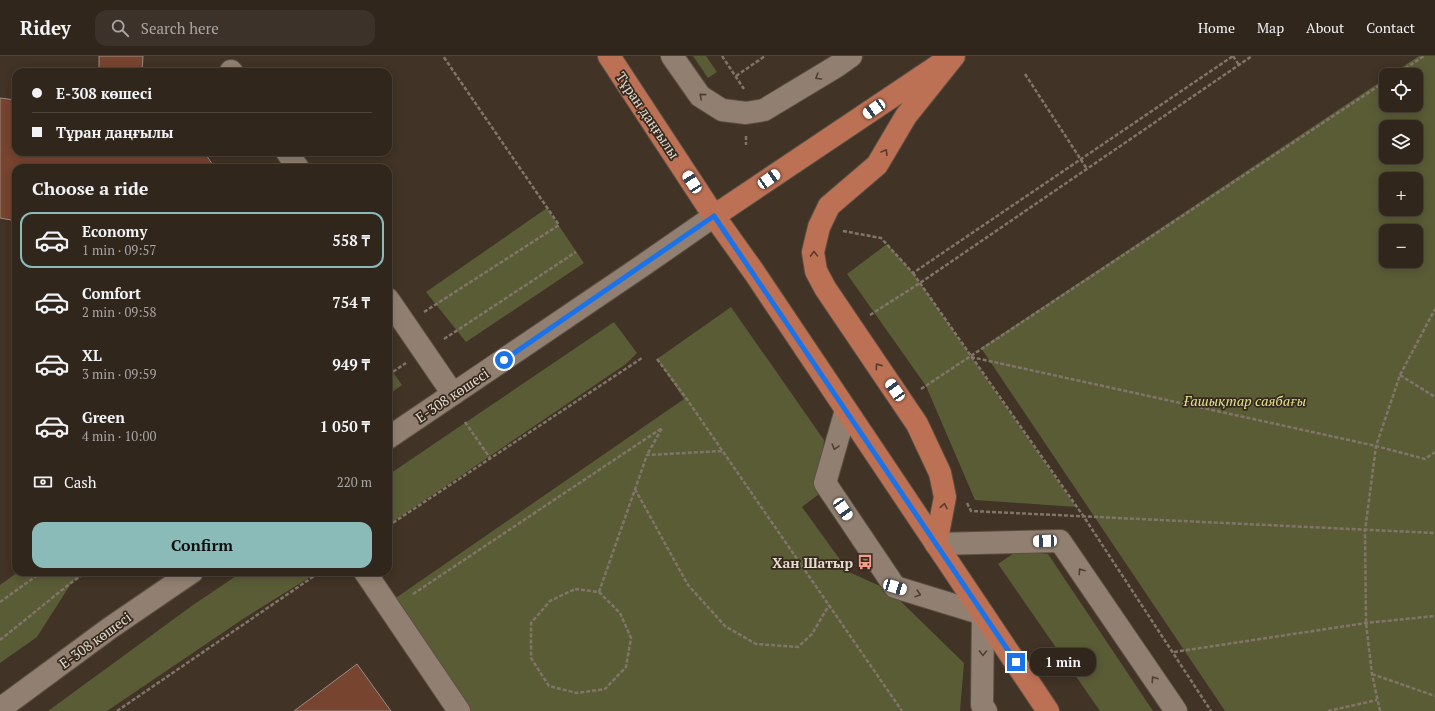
<!DOCTYPE html>
<meta charset="utf-8">
<style>
:root{--surface:#31261c;--page:#3d3229;--text:#f1f3f6;--muted:#a8a5a3;--line:#4c433b;--accent:#8bbbb9}
body{margin:0;font-family:"PT Serif",serif;background:var(--page);color:var(--text);height:100vh;display:flex;flex-direction:column;font-size:15px;white-space:nowrap}
*{box-sizing:border-box;margin:0}
p{font-size:13px;color:var(--muted)}
.icon{flex:none;width:22px;height:22px;fill:none;stroke:currentColor;stroke-width:2;stroke-linecap:round;stroke-linejoin:round}
.map{position:relative;flex:1;overflow:hidden}
.details{position:absolute;left:12px;top:108px;width:380px;height:412px;display:flex;flex-direction:column;background:var(--surface);border-radius:12px;box-shadow:0 2px 10px #0003,0 0 0 1px var(--line)}
.details>*{flex:none}
.guide{position:absolute;left:12px;top:12px;width:380px;height:88px;border-radius:12px;box-shadow:0 2px 10px #0003,0 0 0 1px var(--line);display:grid;align-content:center;height:88px;padding:0 20px;background:var(--surface)}
.fabs{position:absolute;left:1379px;top:12px;display:grid;gap:8px}
.fabs a{display:grid;place-items:center;width:44px;height:44px;border-radius:8px;background:var(--surface);box-shadow:0 2px 10px #0003,0 0 0 1px var(--line);font-size:20px}
.end{position:absolute;width:18px;height:18px;margin:-9px;border:5px solid #1a73e8;background:#fff;box-shadow:0 0 0 2px #fff}
.from{border-radius:50%}
.bubble{position:absolute;height:28px;border-radius:12px;background:var(--surface);box-shadow:0 2px 10px #0003,0 0 0 1px var(--line);font-size:13px;font-weight:700;line-height:28px;text-align:center}
.car{position:absolute;width:12px;height:24px;margin:-12px -6px;border-radius:5px;box-shadow:0 0 3px 1px #0007;background:linear-gradient(#fff 24%,#345 0 40%,#fff 0 76%,#345 0 86%,#fff 0)}
.guide b{display:flex;align-items:center;gap:14px;height:38px;font-size:15px}
.guide b+b{border-top:1px solid var(--line)}
.guide i{width:10px;height:10px;background:var(--text)}
ul{padding:0;list-style:none}
li{display:flex;align-items:center;gap:12px;height:56px;margin:0 8px 6px;padding:0 12px;border:2px solid transparent;border-radius:12px}
li div{flex:1}
li b{display:block;font-size:15px}
li em{font-style:normal;font-weight:700}
li.on{border-color:var(--accent)}
li>.icon{width:36px;height:36px;stroke-width:1.5}
h2{padding:0 20px;font-size:18px;line-height:48px}
.pay{display:flex;align-items:center;gap:10px;height:44px;padding:0 20px;font-size:15px}
.pay p{margin-inline-start:auto}
.button{display:flex;gap:8px;margin-top:auto;padding:8px 20px}
.button a{flex:1;height:46px;border-radius:12px;background:var(--accent);color:#111;font-size:16px;font-weight:700;line-height:46px;text-align:center}
header{display:flex;align-items:center;gap:24px;box-sizing:border-box;height:56px;padding:0 20px;background:var(--surface);border-bottom:1px solid var(--line)}
header strong{font-size:19px}
nav{display:flex;gap:22px;margin-inline-start:auto;font-size:14px}
.search{width:280px;height:36px;background:var(--page);display:flex;align-items:center;gap:10px;box-sizing:border-box;padding:0 14px;border-radius:12px;color:var(--muted);font-size:15px}
.map>svg:first-child{display:block}
.green{fill:#5a5c36;fill-rule:evenodd}
.building{fill:#76442f;stroke:#9f8980}
.lines{fill:none;stroke-linecap:round;stroke-linejoin:round}
.minor-casing{stroke:#5c5045;stroke-width:24}
.major-casing{stroke:#5c5045;stroke-width:24}
.path{stroke:#81756a;stroke-width:2.5;stroke-dasharray:4 2;stroke-linecap:butt}
.minor{stroke:#918071;stroke-width:22}
.major{stroke:#bd7154;stroke-width:22}
.oneway{stroke:#4d3f31}
.oneway2{stroke:#583b2a}
.route{stroke:#1a73e8;stroke-width:5}
.labels{text-anchor:middle;dominant-baseline:central;stroke-width:3.5;stroke-linejoin:round;paint-order:stroke}
.street-label{font-size:14px;fill:#e4dbd3;stroke:#36291c}
.park-label{font-size:14px;font-style:italic;fill:#e1e591;stroke:#36291c}
.poi-label{font-size:14px;font-weight:bold;fill:#e4dbd3;stroke:#36291c;text-anchor:end}
</style>
<header>
<strong>Ridey</strong>
<div class="search"><svg class="icon" aria-label="search" viewBox="0 0 24 24"><circle cx="10" cy="10" r="6"/><path d="M15 15l6 6"/></svg>Search here</div>
<nav><a>Home</a><a>Map</a><a>About</a><a>Contact</a></nav>
</header>
<div class="map">
<svg width="1435" height="655" viewBox="0 0 1435 655">
<rect width="100%" height="100%" fill="#413325"/>
<g class="green">
<polygon points="693,0 706,0 717,16 708,22"/>
<path d="M1419,0H1435V655H1225L981,292L1386,22V49H1416V19H1390ZM1386,71H1416V101H1386ZM1386,123H1416V153H1386ZM1386,175H1416V205H1386Z"/>
<polygon points="547,152 584,207 466,286 426,236"/>
<polygon points="887,188 913,217 1076,451 975,444 926,330 847,218"/>
<polygon points="731,251 824,384 819,438 802,451 849,516 889,534 964,607 960,655 459,655 387,548 684,343 657,303"/>
<polygon points="614,266 637,297 626,308 388,469 388,419"/>
<polygon points="388,309 402,329 388,339"/>
<polygon points="1017,495 1048,498 1153,655 1100,655 998,508"/>
<polygon points="18,516 87,516 72,526 37,581 0,607 0,529"/>
<polygon points="242,516 318,516 243,563 107,655 48,655 193,549"/>
</g>
<g class="building">
<polygon points="99,0 143,0 142,16 99,16"/>
<polygon points="0,42 16,44 16,96 204,96 215,112 16,112 16,165 0,162"/>
<polygon points="357,608 391,655 294,655"/>
</g>
<g class="lines">
<defs>
<g id="minor">
<polyline points="672,0 700,40 722,54 746,57 764,54 837,10 851,0"/>
<polyline points="231,15 232,16"/>
<polyline points="287,96 298,112"/>
<polyline points="388,243 453,338"/>
<polyline points="846,354 825,427 895,531 983,558 982,649 986,655"/>
<polyline points="388,382 642,210 714,160"/>
<polyline points="936,488 1060,485 1176,655"/>
<polyline points="365,516 459,655"/>
<polyline points="0,653 110,572 192,516"/>
</g>
<g id="major">
<polyline points="609,0 714,160 754,216 1048,655"/>
<polyline points="714,160 939,9"/>
<polyline points="936,488 945,441 940,417 917,368 825,232 816,215 813,196 819,171 829,150 877,109 906,60 954,0"/>
</g>
</defs>
<use href="#minor" class="minor-casing"/>
<use href="#major" class="major-casing"/>
<g class="path">
<polyline points="722,0 744,33"/>
<polyline points="1233,0 1239,9"/>
<polyline points="1025,18 1087,113"/>
<polyline points="1395,19 1424,0"/>
<polyline points="736,20 765,0"/>
<polyline points="746,80 746,89"/>
<polyline points="843,175 881,182 913,217 1233,0"/>
<polyline points="913,217 1084,461 1211,655"/>
<polyline points="424,256 559,169 443,0"/>
<polyline points="870,259 920,227 1252,0"/>
<polyline points="444,283 576,196"/>
<polyline points="971,301 1376,390 1425,403 1435,396"/>
<polyline points="657,303 686,342 902,655"/>
<polyline points="388,319 406,307"/>
<polyline points="1400,319 1435,341"/>
<polyline points="921,333 1386,25"/>
<polyline points="465,366 490,402"/>
<polyline points="635,433 688,529 725,570 756,588 798,591 812,578 829,549"/>
<polyline points="967,447 971,455 1435,477"/>
<polyline points="388,470 642,302"/>
<polygon points="575,533 599,536 620,557 631,582 626,611 605,633 577,637 549,630 531,602 531,567 550,545"/>
<polyline points="599,536 647,399 722,395"/>
<polyline points="413,538 662,372 647,399"/>
<polyline points="0,546 42,516"/>
<polyline points="0,584 72,526 87,516"/>
<polyline points="1174,596 1366,567 1435,560"/>
<polyline points="1372,618 1435,640"/>
<polyline points="117,655 320,516"/>
<polyline points="1328,655 1377,644"/>
<polyline points="1380,655 1372,618 1366,567 1365,475 1376,390 1400,319 1435,253"/>
</g>
<use href="#minor" class="minor"/>
<use href="#major" class="major"/>
</g>
<defs><path id="oneway-chevron" d="M-2-3.5L2.5 0L-2 3.5" fill="none" stroke-width="1.6" stroke-linecap="round" stroke-linejoin="round"/></defs>
<g class="oneway">
<use href="#oneway-chevron" transform="translate(818 21) rotate(149)"/>
<use href="#oneway-chevron" transform="translate(702 40) rotate(-139)"/>
<use href="#oneway-chevron" transform="translate(835 391) rotate(106)"/>
<use href="#oneway-chevron" transform="translate(1081 515) rotate(-124)"/>
<use href="#oneway-chevron" transform="translate(918 538) rotate(17)"/>
<use href="#oneway-chevron" transform="translate(983 597) rotate(91)"/>
<use href="#oneway-chevron" transform="translate(1154 623) rotate(-124)"/>
</g>
<g class="oneway2">
<use href="#oneway-chevron" transform="translate(885 96) rotate(-59)"/>
<use href="#oneway-chevron" transform="translate(814 198) rotate(-91)"/>
<use href="#oneway-chevron" transform="translate(878 310) rotate(-125)"/>
<use href="#oneway-chevron" transform="translate(944 450) rotate(-79)"/>
</g>
<g class="lines">
<polyline class="route" points="504,304 714,160 1016,606"/>
</g>
<defs>
<symbol id="bus-bare" viewBox="-9 -9 18 18"><path d="M-5-6H5V4H4V6H2V4H-2V6H-4V4H-5ZM-3.5-4V0h7V-4ZM-3.5 1.2v1.5H-2V1.2ZM2 1.2v1.5H3.5V1.2Z" fill="#f49d8c" stroke="#36291c" stroke-width="2.5" paint-order="stroke"/></symbol>
</defs>
<g fill-rule="evenodd">
<use href="#bus-bare" x="854" y="495" width="22" height="22"/>
</g>
<g class="labels">
<g class="street-label">
<text transform="translate(648 59) rotate(56)">Тұран даңғылы</text>
<text transform="translate(452 339) rotate(-34)">Е-308 көшесі</text>
<text transform="translate(95 584) rotate(-36)">Е-308 көшесі</text>
</g>
<g class="park-label">
<text x="1245" y="344">Ғашықтар саябағы</text>
</g>
<g class="poi-label">
<text x="853" y="506">Хан Шатыр</text>
</g>
</g>
</svg>
<div class="fabs">
<a><svg class="icon" aria-label="locate" viewBox="0 0 24 24"><circle cx="12" cy="12" r="6"/><path d="M12 2v4M12 18v4M2 12h4M18 12h4"/></svg></a>
<a><svg class="icon" aria-label="layers" viewBox="0 0 24 24"><path d="M12 4l9 5-9 5-9-5zM3 14l9 5 9-5"/></svg></a>
<a>+</a>
<a>−</a>
</div>
<i class="end from" style="left:504px;top:304px"></i>
<i class="end" style="left:1016px;top:606px"></i>
<div class="bubble" style="left:1030px;top:592px;width:66px">1 min</div>
<i class="car" style="left:874px;top:53px;rotate:236deg"></i>
<i class="car" style="left:769px;top:123px;rotate:56deg"></i>
<i class="car" style="left:692px;top:126px;rotate:327deg"></i>
<i class="car" style="left:895px;top:334px;rotate:325deg"></i>
<i class="car" style="left:843px;top:453px;rotate:146deg"></i>
<i class="car" style="left:1045px;top:485px;rotate:268deg"></i>
<i class="car" style="left:895px;top:531px;rotate:107deg"></i>
<div class="guide">
<b><i class="from"></i>Е-308 көшесі</b>
<b><i></i>Тұран даңғылы</b>
</div>
<section class="details">
<h2>Choose a ride</h2>
<ul>
<li class="on"><svg class="icon" aria-label="car" viewBox="0 0 24 24"><path d="M5 17H2v-5l4-1 3-4h7l3 4 3 1v5h-3M9 17h6M6 11h13"/><circle cx="7" cy="17" r="2"/><circle cx="17" cy="17" r="2"/></svg><div><b>Economy</b><p>1 min · 09:57</p></div><em>558 ₸</em></li>
<li><svg class="icon" aria-label="car" viewBox="0 0 24 24"><path d="M5 17H2v-5l4-1 3-4h7l3 4 3 1v5h-3M9 17h6M6 11h13"/><circle cx="7" cy="17" r="2"/><circle cx="17" cy="17" r="2"/></svg><div><b>Comfort</b><p>2 min · 09:58</p></div><em>754 ₸</em></li>
<li><svg class="icon" aria-label="car" viewBox="0 0 24 24"><path d="M5 17H2v-5l4-1 3-4h7l3 4 3 1v5h-3M9 17h6M6 11h13"/><circle cx="7" cy="17" r="2"/><circle cx="17" cy="17" r="2"/></svg><div><b>XL</b><p>3 min · 09:59</p></div><em>949 ₸</em></li>
<li><svg class="icon" aria-label="car" viewBox="0 0 24 24"><path d="M5 17H2v-5l4-1 3-4h7l3 4 3 1v5h-3M9 17h6M6 11h13"/><circle cx="7" cy="17" r="2"/><circle cx="17" cy="17" r="2"/></svg><div><b>Green</b><p>4 min · 10:00</p></div><em>1 050 ₸</em></li>
</ul>
<div class="pay"><svg class="icon" aria-label="cash" viewBox="0 0 24 24"><path d="M3 7h18v10H3z"/><circle cx="12" cy="12" r="2"/></svg>Cash<p>220 m</p></div>
<div class="button"><a>Confirm</a></div>
</section>
</div>
